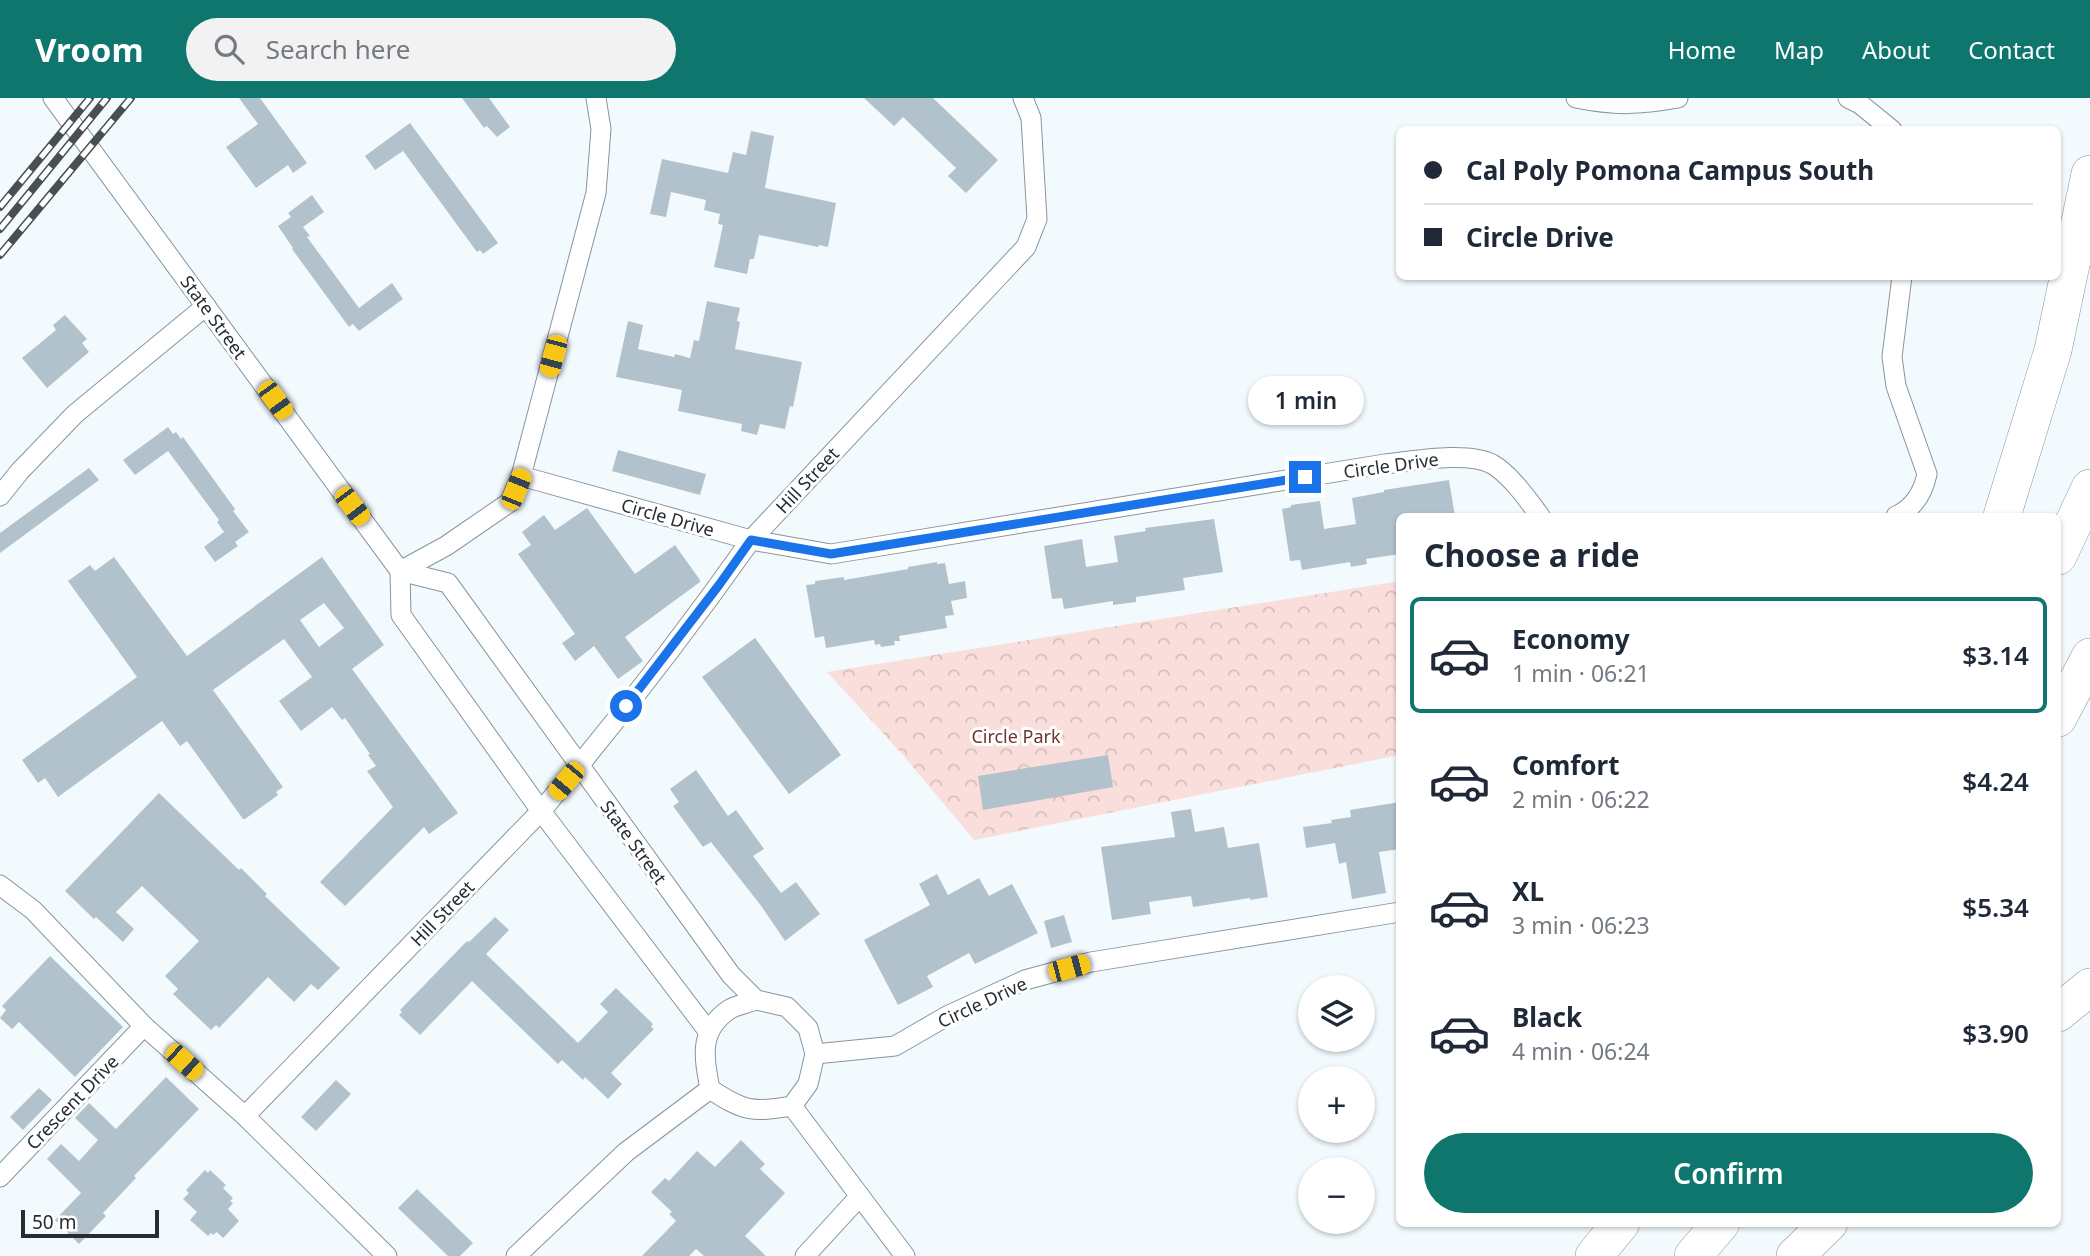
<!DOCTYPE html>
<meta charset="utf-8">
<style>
:root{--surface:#fff;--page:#f2f2f3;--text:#1f2937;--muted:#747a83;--line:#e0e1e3;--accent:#0f766e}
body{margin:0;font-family:"Noto Sans",sans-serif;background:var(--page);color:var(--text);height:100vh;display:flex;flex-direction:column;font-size:26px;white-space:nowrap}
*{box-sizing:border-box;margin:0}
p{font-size:23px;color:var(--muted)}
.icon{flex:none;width:38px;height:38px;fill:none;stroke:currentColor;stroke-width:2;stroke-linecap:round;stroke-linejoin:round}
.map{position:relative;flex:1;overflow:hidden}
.sheet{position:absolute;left:1396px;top:415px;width:665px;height:714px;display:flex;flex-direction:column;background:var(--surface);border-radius:10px;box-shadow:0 2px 5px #0004}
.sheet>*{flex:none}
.hud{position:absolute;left:1396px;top:28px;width:665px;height:154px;border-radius:10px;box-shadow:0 2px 5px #0004;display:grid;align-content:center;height:154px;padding:0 28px;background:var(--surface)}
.controls{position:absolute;left:1298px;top:877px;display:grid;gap:14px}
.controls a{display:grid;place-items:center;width:77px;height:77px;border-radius:50%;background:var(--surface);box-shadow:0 2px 5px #0004;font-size:35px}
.scale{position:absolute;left:21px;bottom:18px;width:138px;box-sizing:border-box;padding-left:7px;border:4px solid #272d31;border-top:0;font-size:19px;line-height:24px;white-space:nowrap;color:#272d31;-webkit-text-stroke:5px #fff;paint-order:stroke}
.end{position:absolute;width:32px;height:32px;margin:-16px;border:9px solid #1a73e8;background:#fff;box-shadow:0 0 0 4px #fff}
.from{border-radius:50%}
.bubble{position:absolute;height:49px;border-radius:24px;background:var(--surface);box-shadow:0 2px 5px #0004;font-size:23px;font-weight:600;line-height:49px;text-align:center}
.car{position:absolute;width:21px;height:42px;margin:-21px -10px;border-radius:9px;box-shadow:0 0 5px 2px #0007;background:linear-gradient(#f5c518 24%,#345 0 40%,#f5c518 0 76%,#345 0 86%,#f5c518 0)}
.hud b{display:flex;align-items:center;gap:24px;height:66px;font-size:26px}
.hud b+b{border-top:2px solid var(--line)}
.hud i{width:18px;height:18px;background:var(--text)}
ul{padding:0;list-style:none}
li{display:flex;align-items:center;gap:21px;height:116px;margin:0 14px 10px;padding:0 14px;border:4px solid transparent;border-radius:10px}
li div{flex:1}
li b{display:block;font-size:26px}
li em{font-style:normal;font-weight:600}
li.active{border-color:var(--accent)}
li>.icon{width:63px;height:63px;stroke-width:1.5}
h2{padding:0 28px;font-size:32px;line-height:84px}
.button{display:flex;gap:14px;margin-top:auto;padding:14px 28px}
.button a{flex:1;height:80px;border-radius:42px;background:var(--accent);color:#fff;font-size:28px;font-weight:600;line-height:80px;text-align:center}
header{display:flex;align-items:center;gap:42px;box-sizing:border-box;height:98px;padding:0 35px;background:var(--accent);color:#fff}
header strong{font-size:33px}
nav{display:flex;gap:38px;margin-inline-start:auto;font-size:24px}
.search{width:490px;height:63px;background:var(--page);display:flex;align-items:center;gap:18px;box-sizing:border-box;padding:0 24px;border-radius:38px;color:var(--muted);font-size:26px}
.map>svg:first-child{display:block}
.park{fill:url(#park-crowns)}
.building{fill:#b2c2cd;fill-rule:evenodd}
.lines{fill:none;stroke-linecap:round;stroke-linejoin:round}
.minor-casing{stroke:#8695a0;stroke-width:21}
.motorway-casing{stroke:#8695a0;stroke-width:38}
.minor{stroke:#fff;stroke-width:19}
.motorway{stroke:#fff;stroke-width:37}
.rail-casing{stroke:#484e52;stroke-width:8}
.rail{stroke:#fff;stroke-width:5;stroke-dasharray:16;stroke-linecap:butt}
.route{stroke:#1a73e8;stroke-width:9}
.labels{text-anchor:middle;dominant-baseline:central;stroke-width:6;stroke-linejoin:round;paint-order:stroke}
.street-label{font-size:18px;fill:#272d31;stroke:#fff}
.park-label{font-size:18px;fill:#6d3530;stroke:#fff}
</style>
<header>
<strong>Vroom</strong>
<div class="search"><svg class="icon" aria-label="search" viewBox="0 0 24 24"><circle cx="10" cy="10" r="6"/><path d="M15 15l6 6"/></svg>Search here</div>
<nav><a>Home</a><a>Map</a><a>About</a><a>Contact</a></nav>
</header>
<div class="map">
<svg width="2090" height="1158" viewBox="0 0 2090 1158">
<defs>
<pattern id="park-crowns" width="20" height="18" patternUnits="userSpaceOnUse" patternTransform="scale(1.75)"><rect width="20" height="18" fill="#fadedb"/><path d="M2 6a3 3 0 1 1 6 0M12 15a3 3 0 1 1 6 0" fill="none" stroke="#d6bfbc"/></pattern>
</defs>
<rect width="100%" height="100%" fill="#f3fafe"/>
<polygon class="park" points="1400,483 1400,657 974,742 902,656 827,574"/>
<g class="building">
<polygon points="239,0 260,0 307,65 293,75 288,67 256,90 226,49 258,26"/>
<polygon points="462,0 489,0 510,29 497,39 487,28 484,30"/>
<polygon points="864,0 933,0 998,62 966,95 948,78 956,70 903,19 894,28"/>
<polygon points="410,25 498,145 483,156 480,152 477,154 403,53 375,72 365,58"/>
<polygon points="751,33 774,38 765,90 836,105 828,149 819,147 818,149 759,137 754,161 750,161 747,176 714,169 723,127 718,126 720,116 704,112 706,102 671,94 666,119 650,116 662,61 728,75 733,54 746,57"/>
<polygon points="312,97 324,114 303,129 310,138 307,139 359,210 392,185 403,201 359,233 353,226 349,229 292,151 293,150 278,128 291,119 288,115"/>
<polygon points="707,203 740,210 737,223 740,224 735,251 802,264 793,309 790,308 785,331 760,326 757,337 741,333 742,326 678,313 682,292 616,279 628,223 643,227 638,251 674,259 675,256 690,260 694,242 699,243"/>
<polygon points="65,217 87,241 82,245 89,254 47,290 22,260 56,232 53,227"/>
<polygon points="168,329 173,336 176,334 181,341 183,339 235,411 233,413 249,434 235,444 238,448 215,464 204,449 224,434 217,424 219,422 168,353 135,377 123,362"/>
<polygon points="618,352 706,376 700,397 612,373"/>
<polygon points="89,370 99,382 0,455 0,435"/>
<polygon points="1449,382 1455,418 1400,418 1400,456 1366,461 1367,466 1351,469 1350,464 1302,472 1300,462 1290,463 1282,411 1291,409 1291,407 1320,403 1324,431 1356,426 1352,400 1384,394 1384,392"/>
<polygon points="587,410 635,476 675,447 700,482 700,484 625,539 643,563 618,581 594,548 575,563 562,545 575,536 518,456 531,447 522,434 544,417 555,432"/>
<polygon points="1214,421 1223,474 1183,480 1185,492 1136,499 1136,504 1113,507 1113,503 1064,511 1062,500 1052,501 1044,448 1082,441 1086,469 1118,464 1114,438 1146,433 1145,430"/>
<path d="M114,459L187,558L322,459L384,547L352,571L458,715L429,736L424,729L345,808L320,784L393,709L367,673L376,668L368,657L370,656L345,620L342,622L332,609L301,633L279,603L312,579L284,541L213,592L283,689L276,694L278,697L245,721H243L187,643L180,648L162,623L58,699L45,680L38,685L22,662L137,579L68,483L90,467L95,473ZM324,505L344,530L319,549L300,522Z"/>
<polygon points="937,464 937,466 945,465 949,486 965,483 967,500 951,503 954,517 945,518 947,530 899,538 900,543 894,543 895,547 881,549 880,546 875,547 874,542 826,550 824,538 815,540 806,487 815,486 815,483 844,479 844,482 908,471 908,469"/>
<polygon points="755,540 841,657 789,696 702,579"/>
<polygon points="1108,657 1113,689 983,712 978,678"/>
<polygon points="696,672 728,718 736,712 764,751 753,758 781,795 796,784 820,816 785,843 762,809 711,744 703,749 673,708 679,704 670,691"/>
<polygon points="159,695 239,772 241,770 267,796 265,798 340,870 318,892 311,886 294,904 268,879 219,930 216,927 211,932 173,896 178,891 165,878 199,843 142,788 116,814 134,831 123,844 96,819 94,821 65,793"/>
<polygon points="1400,704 1400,751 1379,754 1386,795 1352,801 1346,764 1339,766 1335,745 1306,750 1303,729 1332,725 1331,722 1351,719 1350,712"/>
<polygon points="1191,711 1195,734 1224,729 1228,750 1259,745 1268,799 1250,802 1250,800 1193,809 1191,798 1149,804 1151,816 1112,822 1101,749 1175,739 1171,714"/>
<polygon points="937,776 948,797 979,780 989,798 1012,786 1038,835 975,866 969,855 927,878 933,889 898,907 864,842 930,807 919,786"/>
<polygon points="1064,817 1072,844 1051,850 1044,823"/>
<polygon points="495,819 509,832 486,856 578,945 608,914 600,906 616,890 653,926 651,929 654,931 611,975 622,986 608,1001 585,979 583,982 562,962 558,966 472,883 420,937 399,917 402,914 400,912 436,875 467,843 469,844"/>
<polygon points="50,858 123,929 75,979 19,924 12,931 0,920 6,912 2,908"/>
<polygon points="166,979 199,1011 134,1078 136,1080 103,1115 106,1118 79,1146 55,1122 81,1095 47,1061 61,1046 79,1063 98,1042 75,1020 89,1005 116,1031"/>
<polygon points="336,982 351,996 316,1033 301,1019"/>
<polygon points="39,990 52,1002 23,1032 10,1019"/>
<polygon points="741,1042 765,1066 760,1071 785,1095 745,1138 766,1158 704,1158 696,1151 689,1158 642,1158 676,1123 669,1116 672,1114 651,1094 665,1080 669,1083 697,1053 715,1069"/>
<polygon points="205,1072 208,1075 210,1072 226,1087 223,1090 233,1100 230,1103 233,1105 228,1111 239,1123 223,1140 217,1134 213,1137 211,1135 208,1138 190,1122 197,1114 183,1101 189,1095 186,1092"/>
<polygon points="417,1091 473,1145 460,1158 448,1158 398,1110"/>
</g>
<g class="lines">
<defs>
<g id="minor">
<polyline points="53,0 400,473 401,517 541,713 708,933"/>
<path d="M1576,0C1615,8 1639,7 1678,0"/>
<polyline points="1848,0 1860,6 1892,32"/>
<path d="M521,378L751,442L831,456L1385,366C1414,363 1467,353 1492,366C1510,376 1528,402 1540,418"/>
<polyline points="0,398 20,373 75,316 206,208"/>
<path d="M1896,418C1914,410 1923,395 1927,376L1896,288L1892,259L1902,178"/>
<polyline points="400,473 448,485 731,877 756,902"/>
<polyline points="400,473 446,448 510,404 521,378 596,95 601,31 596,0"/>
<polyline points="0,787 33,812 144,928 245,1018 387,1158"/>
<path d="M756,902L787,909L808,930L815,956L808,986L792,1008C752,1015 743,1013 710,991C704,959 698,932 730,911C737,907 748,905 756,902Z"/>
<polyline points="815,956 895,948 947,918 1025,882 1091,864 1400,814"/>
<polyline points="792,1008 905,1158"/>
<path d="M245,1018L541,713C615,626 685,535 751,442L1026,149L1037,121L1031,20L1023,0"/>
<polyline points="0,1079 144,928"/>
<polyline points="516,1158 626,1054 710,991"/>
<polyline points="805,1158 860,1098"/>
</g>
<g id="motorway">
<polyline points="2002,418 2053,252 2090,76"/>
<polyline points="2058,458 2090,390"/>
<polyline points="2058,620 2090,559"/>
<polyline points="2058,915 2090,889"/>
<polyline points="1594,1158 1621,1125"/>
<polyline points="1693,1158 1721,1125"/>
<polyline points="1795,1158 1829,1125"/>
</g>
</defs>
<use href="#minor" class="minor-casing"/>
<use href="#motorway" class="motorway-casing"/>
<use href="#minor" class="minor"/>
<use href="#motorway" class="motorway"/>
<defs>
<g id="rail">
<polyline points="0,109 90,0"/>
<polyline points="0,131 107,0"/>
<polyline points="0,157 131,0"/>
</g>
</defs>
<use href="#rail" class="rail-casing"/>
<use href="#rail" class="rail"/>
</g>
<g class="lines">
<polyline class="route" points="626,608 719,487 751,442 831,456 1305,379"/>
</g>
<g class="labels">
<g class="street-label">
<text transform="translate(214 219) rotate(54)">State Street</text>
<text transform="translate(1391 367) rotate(-8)">Circle Drive</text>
<text transform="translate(807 382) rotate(-47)">Hill Street</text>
<text transform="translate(668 419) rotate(16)">Circle Drive</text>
<text transform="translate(634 744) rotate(54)">State Street</text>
<text transform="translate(442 815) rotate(-46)">Hill Street</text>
<text transform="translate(982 904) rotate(-25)">Circle Drive</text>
<text transform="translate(72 1004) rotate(-46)">Crescent Drive</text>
</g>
<g class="park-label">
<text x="1016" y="638">Circle Park</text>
</g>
</g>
</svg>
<div class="controls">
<a><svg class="icon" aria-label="layers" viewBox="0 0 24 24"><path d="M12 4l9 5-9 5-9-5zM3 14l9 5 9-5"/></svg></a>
<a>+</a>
<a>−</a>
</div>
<div class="scale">50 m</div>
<i class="end from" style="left:626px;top:608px"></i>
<i class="end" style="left:1305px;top:379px"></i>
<div class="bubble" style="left:1248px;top:278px;width:116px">1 min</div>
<i class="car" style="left:553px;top:258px;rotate:195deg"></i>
<i class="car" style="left:275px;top:302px;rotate:144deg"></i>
<i class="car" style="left:516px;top:391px;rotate:22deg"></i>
<i class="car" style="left:352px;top:408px;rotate:143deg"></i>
<i class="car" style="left:566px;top:683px;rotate:220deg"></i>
<i class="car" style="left:1069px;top:870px;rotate:75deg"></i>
<i class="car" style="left:184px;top:964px;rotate:132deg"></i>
<div class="hud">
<b><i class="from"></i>Cal Poly Pomona Campus South</b>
<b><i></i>Circle Drive</b>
</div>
<section class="sheet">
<h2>Choose a ride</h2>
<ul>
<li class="active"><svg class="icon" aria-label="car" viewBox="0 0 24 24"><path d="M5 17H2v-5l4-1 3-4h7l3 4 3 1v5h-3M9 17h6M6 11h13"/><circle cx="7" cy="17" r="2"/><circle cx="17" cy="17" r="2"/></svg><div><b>Economy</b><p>1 min · 06:21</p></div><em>$3.14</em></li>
<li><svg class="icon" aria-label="car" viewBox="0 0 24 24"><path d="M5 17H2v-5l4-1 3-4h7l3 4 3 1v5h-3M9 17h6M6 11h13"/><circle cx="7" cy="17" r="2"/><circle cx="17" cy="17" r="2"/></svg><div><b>Comfort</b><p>2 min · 06:22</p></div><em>$4.24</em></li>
<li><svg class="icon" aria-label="car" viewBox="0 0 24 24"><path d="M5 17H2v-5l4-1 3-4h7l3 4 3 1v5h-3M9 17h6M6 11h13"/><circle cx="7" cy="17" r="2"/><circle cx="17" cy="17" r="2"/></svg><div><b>XL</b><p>3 min · 06:23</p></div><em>$5.34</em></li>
<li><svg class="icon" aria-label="car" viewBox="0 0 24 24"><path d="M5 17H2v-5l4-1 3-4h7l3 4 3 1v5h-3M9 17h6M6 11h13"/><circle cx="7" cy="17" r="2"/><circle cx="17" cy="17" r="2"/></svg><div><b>Black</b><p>4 min · 06:24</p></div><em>$3.90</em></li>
</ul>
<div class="button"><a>Confirm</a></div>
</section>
</div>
